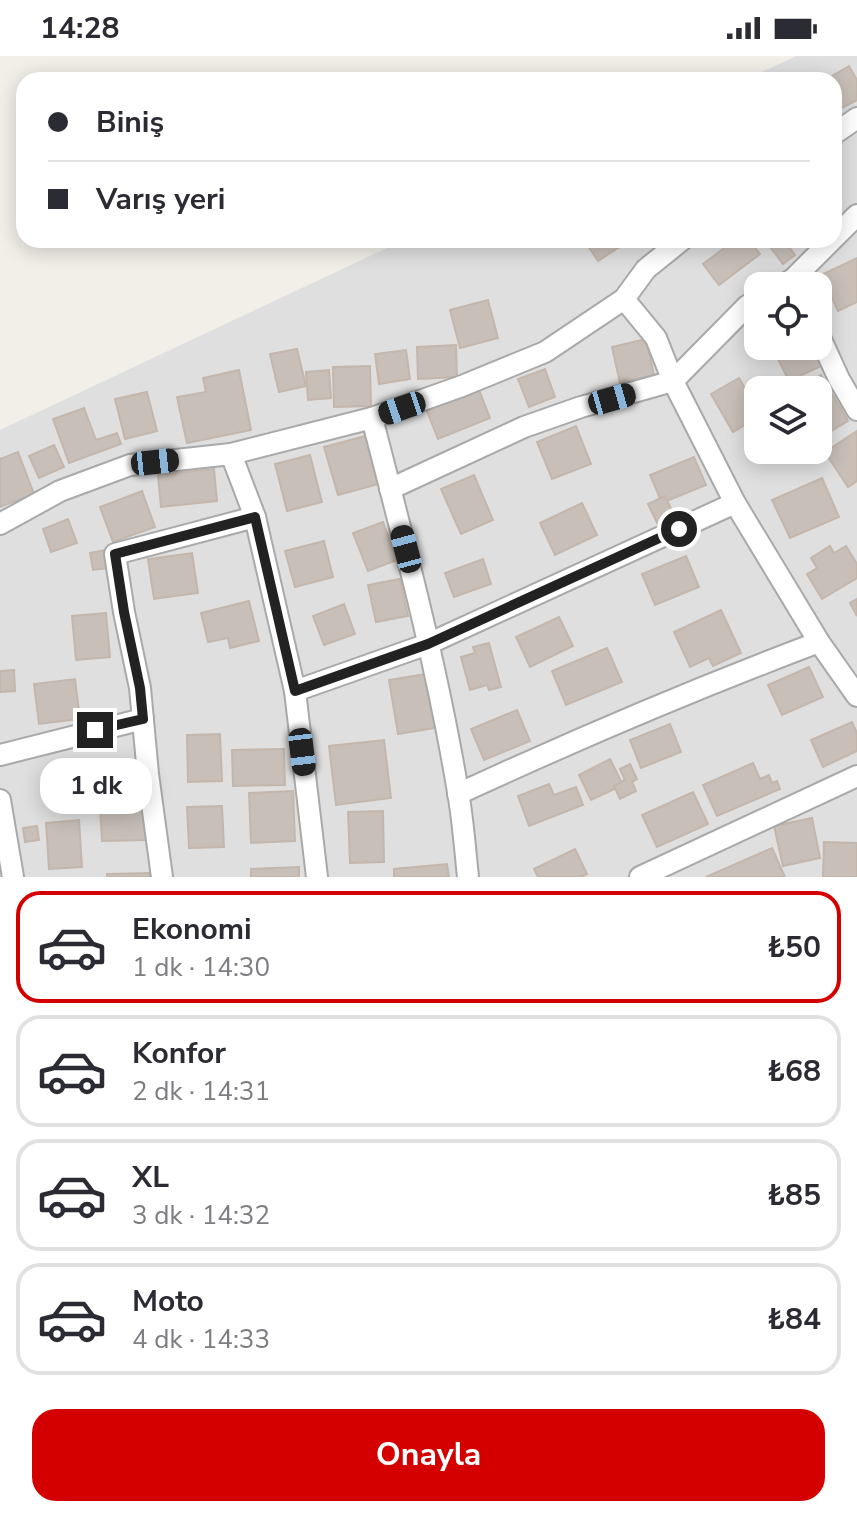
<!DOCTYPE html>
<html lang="tr">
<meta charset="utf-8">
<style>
:root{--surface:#fff;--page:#f2f2f3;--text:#2b2b33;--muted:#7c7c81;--line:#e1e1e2;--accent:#d40000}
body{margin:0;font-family:"Nunito Sans",sans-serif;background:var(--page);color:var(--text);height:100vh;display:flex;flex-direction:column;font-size:30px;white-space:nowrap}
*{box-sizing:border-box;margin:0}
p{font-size:26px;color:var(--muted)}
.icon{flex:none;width:44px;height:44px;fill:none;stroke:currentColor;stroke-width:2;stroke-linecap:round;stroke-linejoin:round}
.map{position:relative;height:821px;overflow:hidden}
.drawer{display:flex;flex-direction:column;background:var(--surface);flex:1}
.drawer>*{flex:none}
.top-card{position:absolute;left:16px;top:16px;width:826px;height:176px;border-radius:24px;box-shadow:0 4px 20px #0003;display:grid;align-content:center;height:176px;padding:0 32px;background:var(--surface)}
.tools{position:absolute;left:744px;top:216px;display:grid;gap:16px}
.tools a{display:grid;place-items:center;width:88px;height:88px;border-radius:16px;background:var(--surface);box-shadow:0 4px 20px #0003;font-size:40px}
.end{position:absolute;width:36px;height:36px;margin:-18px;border:10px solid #222;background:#fff;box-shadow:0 0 0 4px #fff}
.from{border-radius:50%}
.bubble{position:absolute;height:56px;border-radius:24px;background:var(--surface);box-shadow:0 4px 20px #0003;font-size:26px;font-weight:700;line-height:56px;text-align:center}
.car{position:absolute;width:24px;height:48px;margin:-24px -12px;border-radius:10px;box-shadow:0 0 6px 2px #0007;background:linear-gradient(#222 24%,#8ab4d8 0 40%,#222 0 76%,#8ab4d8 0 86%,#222 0)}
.top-card b{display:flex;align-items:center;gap:28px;height:76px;font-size:30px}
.top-card b+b{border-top:2px solid var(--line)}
.top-card i{width:20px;height:20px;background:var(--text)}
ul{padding:14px 0 0;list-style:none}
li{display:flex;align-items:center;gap:24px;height:112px;margin:0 16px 12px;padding:0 16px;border:4px solid var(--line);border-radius:24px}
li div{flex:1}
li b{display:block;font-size:30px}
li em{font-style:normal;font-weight:700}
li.current{border-color:var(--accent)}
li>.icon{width:72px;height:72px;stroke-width:1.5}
.cta{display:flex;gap:16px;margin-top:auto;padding:16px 32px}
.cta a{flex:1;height:92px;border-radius:24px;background:var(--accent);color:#fff;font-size:32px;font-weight:700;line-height:92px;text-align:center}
.status{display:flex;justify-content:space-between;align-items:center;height:56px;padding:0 40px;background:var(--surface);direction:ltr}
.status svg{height:22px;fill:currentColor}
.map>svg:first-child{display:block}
.residential{fill:#e0dfdf;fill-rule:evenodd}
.building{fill:#c7bfb8;stroke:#c4b6ab;stroke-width:2}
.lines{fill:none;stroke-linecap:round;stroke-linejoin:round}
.street-casing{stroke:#a9a9a9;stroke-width:24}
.street{stroke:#fff;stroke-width:20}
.route{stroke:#222;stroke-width:10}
</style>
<div class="status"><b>14:28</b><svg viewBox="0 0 49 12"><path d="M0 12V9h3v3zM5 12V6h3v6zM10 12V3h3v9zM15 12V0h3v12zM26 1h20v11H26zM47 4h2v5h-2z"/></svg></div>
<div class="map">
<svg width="857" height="821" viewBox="0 0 857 821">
<rect width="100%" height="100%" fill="#f2efe9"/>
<path class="residential" d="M796,0H857V821H0V374L404,184H834V24H745ZM758,230H818V290H758ZM758,334H818V394H758Z"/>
<g class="building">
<polygon points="849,10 857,24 857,44 834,56 834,24 825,24"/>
<polygon points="584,184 630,184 598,205"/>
<polygon points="735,184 749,184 760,198 719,229 703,208"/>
<polygon points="773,184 784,184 795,199 783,208 768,188"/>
<polygon points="857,202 857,246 838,255 821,219"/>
<polygon points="488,244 498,282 460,292 450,254"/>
<polygon points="646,283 654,319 620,327 612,291"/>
<polygon points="456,289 457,321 418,323 417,291"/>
<polygon points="811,290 821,310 789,325 772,291"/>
<polygon points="297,293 306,330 279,336 270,298"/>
<polygon points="406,294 410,323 379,328 375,298"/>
<polygon points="370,310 371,350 334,351 333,311"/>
<polygon points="545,313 555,341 529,351 518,323"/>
<polygon points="239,314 251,374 187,387 177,341 206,336 203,322"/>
<polygon points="329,314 331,342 308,344 306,316"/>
<polygon points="821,319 848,365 818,383 818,334 797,334"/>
<polygon points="739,322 758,355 758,361 733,376 711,338"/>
<polygon points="479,334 490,362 438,383 427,355"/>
<polygon points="147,336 157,375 125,383 115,343"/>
<polygon points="84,352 96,384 117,377 121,388 69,407 53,363"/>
<polygon points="576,370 591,408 552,423 537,386"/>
<polygon points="857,375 857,425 848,431 825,396"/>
<polygon points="369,379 382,427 338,439 324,391"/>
<polygon points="54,389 64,411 39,422 29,400"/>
<polygon points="18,396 34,438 0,451 0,403"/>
<polygon points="310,399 322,446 287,455 275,408"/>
<polygon points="694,401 706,429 662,447 650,419"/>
<polygon points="214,413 217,445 161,451 158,419"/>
<polygon points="474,419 493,464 461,478 441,433"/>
<polygon points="822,422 839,461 790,482 772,444"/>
<polygon points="142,435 155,471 113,486 100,451"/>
<polygon points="665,440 675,461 658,469 648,448"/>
<polygon points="582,447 597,479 555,499 540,467"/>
<polygon points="68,463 77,487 51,496 43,473"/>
<polygon points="383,466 397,504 368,515 353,477"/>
<polygon points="324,485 333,521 295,531 285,495"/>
<polygon points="830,490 834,497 846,490 857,508 857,522 822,543 807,518 817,512 811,502"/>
<polygon points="106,494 109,512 93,514 90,497"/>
<polygon points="192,497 198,537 154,543 148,503"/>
<polygon points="686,500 699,531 655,549 642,518"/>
<polygon points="483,503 491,528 454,541 445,517"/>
<polygon points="400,523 408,560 376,566 368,529"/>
<polygon points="857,543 857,560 850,547"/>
<polygon points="249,545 259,585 230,592 228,582 208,586 201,557"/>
<polygon points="344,548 355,578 324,589 313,560"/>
<polygon points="721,554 741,597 713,610 709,602 690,611 674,576"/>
<polygon points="106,557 110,601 76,604 72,560"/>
<polygon points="559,561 573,590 530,611 516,581"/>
<polygon points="489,587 501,631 489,634 487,629 470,634 461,601 475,597 473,591"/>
<polygon points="607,592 622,626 566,649 552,615"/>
<polygon points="809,611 823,641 782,659 768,629"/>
<polygon points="14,614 15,635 0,636 0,615"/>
<polygon points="426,618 435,672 398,678 389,624"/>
<polygon points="75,623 80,663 39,668 34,628"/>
<polygon points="517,654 530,685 484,704 471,673"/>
<polygon points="852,666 857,677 857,695 823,711 811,684"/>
<polygon points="670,668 681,696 641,712 630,684"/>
<polygon points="220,678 222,725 188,726 187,679"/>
<polygon points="384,684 391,742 336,749 329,690"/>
<polygon points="284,693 285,729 233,730 232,694"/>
<polygon points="610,703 623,729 591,744 579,719"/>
<polygon points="753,707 760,723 769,719 772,727 777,725 780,733 717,760 703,729"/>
<polygon points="630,708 637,723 632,726 636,735 620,743 614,730 625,724 620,713"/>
<polygon points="549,728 554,739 576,731 583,749 529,770 518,740"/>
<polygon points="293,735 295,785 251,787 249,737"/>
<polygon points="693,736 708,768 657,791 642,759"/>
<polygon points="145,748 146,784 102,785 100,749"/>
<polygon points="222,750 224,791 189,792 187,751"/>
<polygon points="383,755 384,806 350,807 348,756"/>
<polygon points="812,762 820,802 783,810 774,770"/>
<polygon points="79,764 82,811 49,813 46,767"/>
<polygon points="37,770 39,784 25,786 23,772"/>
<polygon points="824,786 857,787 857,821 823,821"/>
<polygon points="772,792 785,821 706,821"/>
<polygon points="575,793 587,818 581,821 538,821 534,813"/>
<polygon points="447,808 449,821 394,821 394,813"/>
<polygon points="299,811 299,821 251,821 251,813"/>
<polygon points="149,817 149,821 107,821 107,818"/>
</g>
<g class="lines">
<defs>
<g id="street">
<polyline points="834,78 857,62"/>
<polyline points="834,182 857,159"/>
<polyline points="781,230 793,223 832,184"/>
<polyline points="818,277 839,323 857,354"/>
<path d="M372,362C404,486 437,610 458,736C463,764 465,793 468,821"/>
<polyline points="231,398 255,461 295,635 317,821"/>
<polyline points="390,433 524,371 581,351 673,325 656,282 624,243"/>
<polyline points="735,447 819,586 857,640"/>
<polyline points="0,468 60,435 130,409 231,398 372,362 462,330 545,296 624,243 646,213 682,184"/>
<polyline points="295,635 428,588 735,447 673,325 747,250 758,243"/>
<polyline points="0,699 143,663"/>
<path d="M458,738C577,683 697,632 819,586"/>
<polyline points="0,744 13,821"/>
<polyline points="162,821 148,718 140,632 124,556 115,498 255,461"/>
<polyline points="640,821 857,720"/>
</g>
</defs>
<use href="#street" class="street-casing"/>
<use href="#street" class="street"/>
</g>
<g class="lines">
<polyline class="route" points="95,674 143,663 140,632 124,556 115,498 255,461 295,635 428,588 679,473"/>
</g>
</svg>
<div class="tools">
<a><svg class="icon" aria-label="locate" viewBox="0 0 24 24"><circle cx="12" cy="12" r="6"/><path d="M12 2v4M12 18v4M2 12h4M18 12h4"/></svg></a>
<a><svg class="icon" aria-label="layers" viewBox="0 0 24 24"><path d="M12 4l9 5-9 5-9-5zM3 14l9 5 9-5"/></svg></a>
</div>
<i class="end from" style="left:679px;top:473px"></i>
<i class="end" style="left:95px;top:674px"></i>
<div class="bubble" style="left:40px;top:702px;width:112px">1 dk</div>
<i class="car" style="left:612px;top:343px;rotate:74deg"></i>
<i class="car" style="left:402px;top:352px;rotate:251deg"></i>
<i class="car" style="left:155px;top:406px;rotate:84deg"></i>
<i class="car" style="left:406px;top:493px;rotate:345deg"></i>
<i class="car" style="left:302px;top:696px;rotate:173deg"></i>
<div class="top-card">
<b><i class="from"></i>Biniş</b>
<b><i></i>Varış yeri</b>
</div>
</div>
<section class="drawer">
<ul>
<li class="current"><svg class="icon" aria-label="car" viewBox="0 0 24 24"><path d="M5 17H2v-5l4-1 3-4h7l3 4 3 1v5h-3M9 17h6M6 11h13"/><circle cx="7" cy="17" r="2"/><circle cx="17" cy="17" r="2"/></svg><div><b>Ekonomi</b><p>1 dk · 14:30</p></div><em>₺50</em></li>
<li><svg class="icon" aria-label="car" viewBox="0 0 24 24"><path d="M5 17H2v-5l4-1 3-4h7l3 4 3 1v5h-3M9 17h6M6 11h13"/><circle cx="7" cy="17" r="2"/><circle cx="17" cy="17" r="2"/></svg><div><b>Konfor</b><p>2 dk · 14:31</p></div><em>₺68</em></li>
<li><svg class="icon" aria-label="car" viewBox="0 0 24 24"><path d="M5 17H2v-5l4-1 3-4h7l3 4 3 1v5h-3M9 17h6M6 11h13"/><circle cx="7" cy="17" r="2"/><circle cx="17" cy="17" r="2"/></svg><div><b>XL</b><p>3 dk · 14:32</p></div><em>₺85</em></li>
<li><svg class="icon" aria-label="car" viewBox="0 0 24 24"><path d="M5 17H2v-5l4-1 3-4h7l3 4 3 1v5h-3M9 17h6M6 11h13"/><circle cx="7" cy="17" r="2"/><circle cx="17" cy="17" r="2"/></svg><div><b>Moto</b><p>4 dk · 14:33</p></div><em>₺84</em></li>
</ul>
<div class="cta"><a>Onayla</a></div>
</section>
